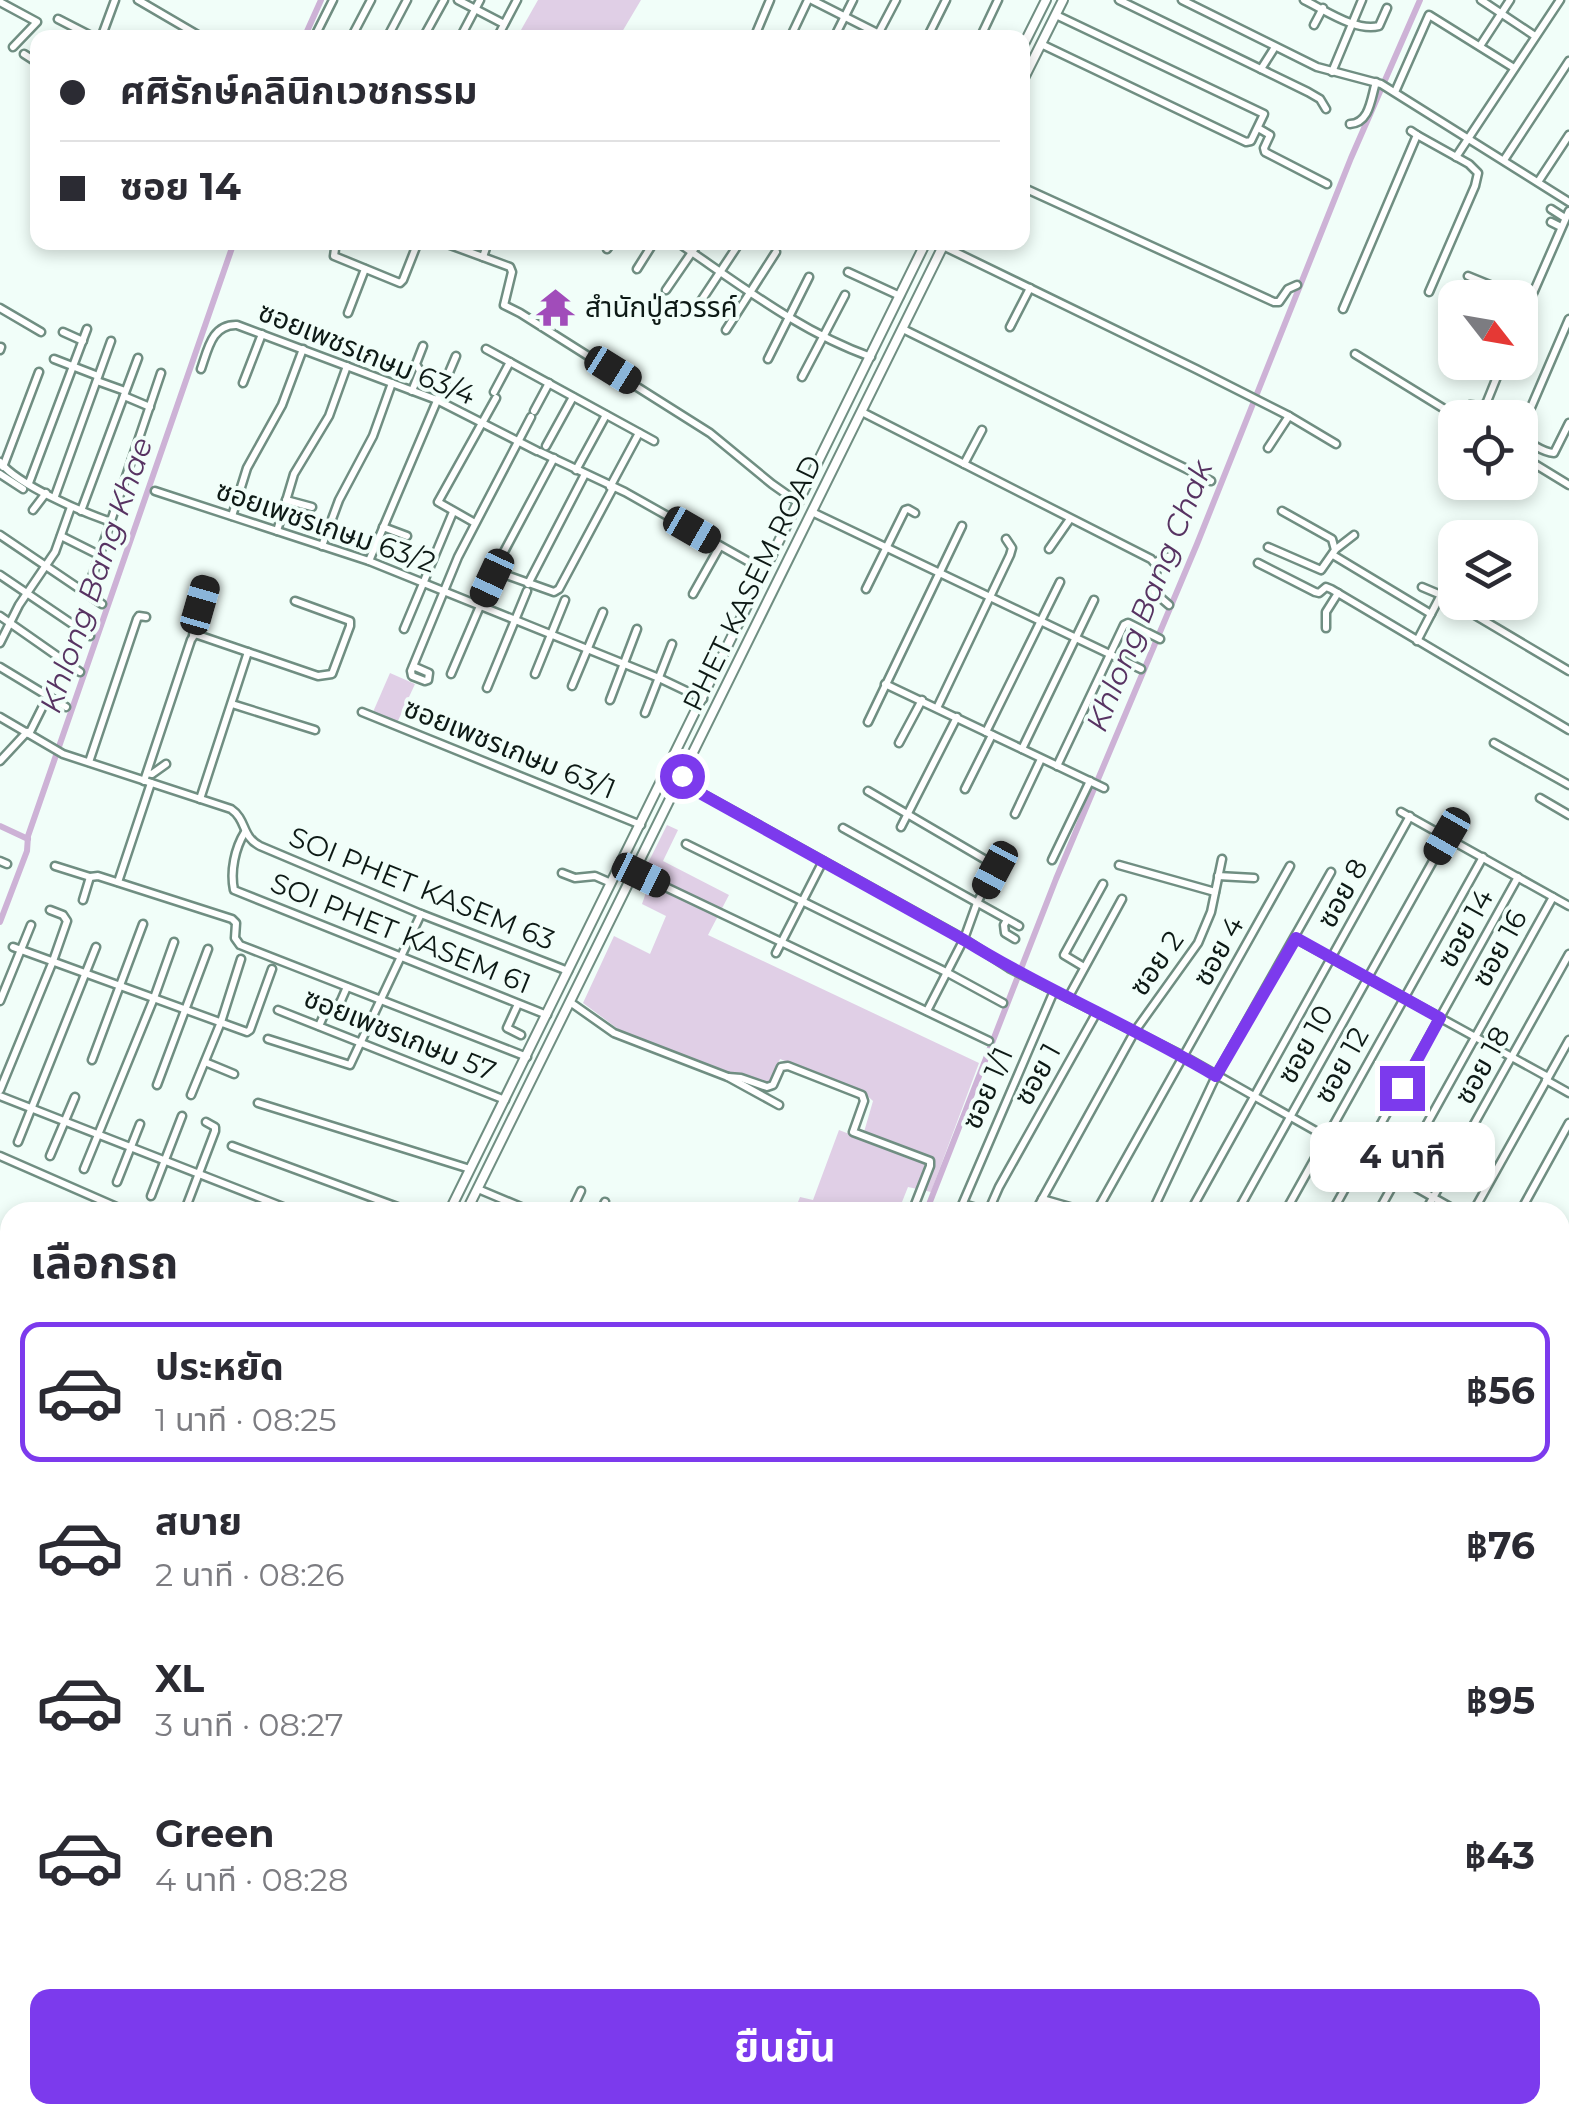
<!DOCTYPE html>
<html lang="th">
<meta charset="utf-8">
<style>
:root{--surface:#fff;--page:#f7f7f7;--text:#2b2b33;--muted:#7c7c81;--line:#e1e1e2;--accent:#7c3aed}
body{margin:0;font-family:Montserrat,"Noto Sans Thai",sans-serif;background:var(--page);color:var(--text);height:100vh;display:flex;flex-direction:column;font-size:38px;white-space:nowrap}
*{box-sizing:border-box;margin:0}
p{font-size:32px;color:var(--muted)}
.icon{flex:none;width:55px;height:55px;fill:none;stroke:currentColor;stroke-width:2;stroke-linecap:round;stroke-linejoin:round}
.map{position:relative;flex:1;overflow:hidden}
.panel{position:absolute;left:0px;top:1202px;width:1570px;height:922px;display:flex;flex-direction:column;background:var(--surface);border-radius:30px 30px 0 0;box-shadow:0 5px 15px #0003}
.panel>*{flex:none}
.guide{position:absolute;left:30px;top:30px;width:1000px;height:220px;border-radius:20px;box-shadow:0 5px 15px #0003;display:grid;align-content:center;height:220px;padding:0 30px;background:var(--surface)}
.needle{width:65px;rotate:121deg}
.tools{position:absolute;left:1438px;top:280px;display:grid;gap:20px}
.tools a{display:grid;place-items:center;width:100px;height:100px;border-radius:20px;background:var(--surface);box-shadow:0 5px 15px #0003;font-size:50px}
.end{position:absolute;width:45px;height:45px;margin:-22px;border:12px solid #7c3aed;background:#fff;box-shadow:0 0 0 5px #fff}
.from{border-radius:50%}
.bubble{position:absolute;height:70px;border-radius:20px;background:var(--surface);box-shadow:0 5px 15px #0003;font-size:32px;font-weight:700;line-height:70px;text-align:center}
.car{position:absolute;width:30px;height:60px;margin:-30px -15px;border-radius:12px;box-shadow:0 0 8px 2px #0007;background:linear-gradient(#222 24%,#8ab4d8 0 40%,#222 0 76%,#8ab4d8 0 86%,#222 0)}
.guide b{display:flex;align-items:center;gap:35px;height:95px;font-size:38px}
.guide b+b{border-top:2px solid var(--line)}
.guide i{width:25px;height:25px;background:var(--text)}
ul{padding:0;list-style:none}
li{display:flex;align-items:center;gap:30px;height:140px;margin:0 20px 15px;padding:0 10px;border:5px solid transparent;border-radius:20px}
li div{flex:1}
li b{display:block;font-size:38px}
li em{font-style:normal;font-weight:700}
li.selected{border-color:var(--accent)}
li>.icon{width:90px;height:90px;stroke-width:1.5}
h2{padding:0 30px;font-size:45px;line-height:120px}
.primary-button{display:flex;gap:20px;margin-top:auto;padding:20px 30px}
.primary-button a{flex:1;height:115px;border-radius:20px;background:var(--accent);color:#fff;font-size:40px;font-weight:700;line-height:115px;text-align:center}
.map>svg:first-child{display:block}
.green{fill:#e0cfe6}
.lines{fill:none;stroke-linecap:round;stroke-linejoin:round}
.canal{stroke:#cdb2d6;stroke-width:6}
.minor-casing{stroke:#708e82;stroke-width:11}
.major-casing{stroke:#708e82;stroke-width:12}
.highway-casing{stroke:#708e82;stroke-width:15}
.minor{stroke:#fff;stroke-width:6}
.major{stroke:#fff;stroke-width:8}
.highway{stroke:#fff;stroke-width:10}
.rail{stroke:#74817c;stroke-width:2.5}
.route{stroke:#7c3aed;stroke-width:12}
.labels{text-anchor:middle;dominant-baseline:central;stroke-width:8;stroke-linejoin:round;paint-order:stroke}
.poi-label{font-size:28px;fill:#0d1915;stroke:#f1fef9;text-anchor:start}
.street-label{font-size:28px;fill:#0d1915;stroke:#f1fef9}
.water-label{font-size:30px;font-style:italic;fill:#573362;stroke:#f1fef9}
</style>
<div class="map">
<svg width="1569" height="2124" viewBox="0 0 1569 2124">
<rect width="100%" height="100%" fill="#f1fef9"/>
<g class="green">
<polygon points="538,0 641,0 619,37 517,37"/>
<polygon points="390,673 415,684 397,723 373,712"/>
<polygon points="667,825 678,830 663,861 729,895 708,935 979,1063 931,1192 908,1187 898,1212 794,1212 800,1197 813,1200 839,1130 862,1139 873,1101 864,1093 780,1059 769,1084 729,1074 618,1029 583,1003 614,936 650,954 666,916 642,904 649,884 640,879"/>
</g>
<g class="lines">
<g class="canal">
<polyline points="304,38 321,0"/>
<polyline points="0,826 28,839"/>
<polyline points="0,922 27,851 28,836 234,242"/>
<polyline points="926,1212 1056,879 1197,544 1351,158 1420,0"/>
<polyline points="1560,1717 1569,1697"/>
<polyline points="1560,1835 1569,1841"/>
<polyline points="580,2124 584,2115"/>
<polyline points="1378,2124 1382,2115"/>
</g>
<defs>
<g id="minor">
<polyline points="138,0 203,38"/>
<polyline points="458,0 504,24"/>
<polyline points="812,0 887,38"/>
<polyline points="1119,0 1308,92 1320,99 1326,109"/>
<polyline points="1182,0 1317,67 1381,84 1569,202"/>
<path d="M1304,0C1325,10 1356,32 1379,26L1387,8"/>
<polyline points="1481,0 1535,36"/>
<polyline points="0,2 37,22 13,47"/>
<polyline points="58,19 95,38"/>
<polyline points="1314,25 1323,8"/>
<polyline points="757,31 770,0"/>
<polyline points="101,38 115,0"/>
<polyline points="314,38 333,0"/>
<polyline points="351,38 371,0"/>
<polyline points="387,38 407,0"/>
<polyline points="423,38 444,0"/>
<polyline points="460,38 480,0"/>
<polyline points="497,38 517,0"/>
<polyline points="790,38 808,0"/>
<polyline points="834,38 853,0"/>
<polyline points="876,38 896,0"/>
<polyline points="927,38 946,0"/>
<polyline points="980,38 998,0"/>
<polyline points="1041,44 1246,142 1251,141 1264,114 1056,15"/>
<polyline points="1480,46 1510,0"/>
<polyline points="24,54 38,63"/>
<polyline points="1261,69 1275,47"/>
<polyline points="1332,72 1362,0"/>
<polyline points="1395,92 1429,15 1514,68"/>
<path d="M1350,124C1370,123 1371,98 1376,82"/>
<polyline points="1258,128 1270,135 1264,148 1265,152 1327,184"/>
<polyline points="1417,135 1469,164 1478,173 1475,186 1429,292"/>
<polyline points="1456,157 1560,0"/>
<polyline points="1504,160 1569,61"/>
<polyline points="1538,182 1569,135"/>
<polyline points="1022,187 1274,302 1279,302 1288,289 1297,285"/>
<polyline points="1551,209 1565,218"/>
<polyline points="1551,222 1561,227"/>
<polyline points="336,242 334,256 400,283 403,280 418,242"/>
<polyline points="442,242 510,267 512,272 504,305 520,313 710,433 772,484 799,503"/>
<path d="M677,242C739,284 800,332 871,357"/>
<polyline points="943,246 1196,369 1289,416 1336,444"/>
<polyline points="607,249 612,242"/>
<polyline points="483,257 488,242"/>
<polyline points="637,269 654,242"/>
<polyline points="848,272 900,296"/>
<polyline points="1468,276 1529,301"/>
<polyline points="666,290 699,242"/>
<polyline points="0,308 41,332"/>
<polyline points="1343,309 1417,135 1411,131"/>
<polyline points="695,310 740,242"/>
<polyline points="348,313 365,269"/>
<path d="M1569,319L1523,426L1522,434C1528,443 1543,452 1554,453L1569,423"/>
<polyline points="1451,321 1455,322"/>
<polyline points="1520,323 1569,211"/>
<polyline points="1010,327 1030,288"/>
<polyline points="903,329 1211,481"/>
<polyline points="726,330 776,252"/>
<polyline points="63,332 83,341"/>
<polyline points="486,349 654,441"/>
<polyline points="0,350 1,347"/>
<polyline points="1355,354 1459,418"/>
<polyline points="54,359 98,376"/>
<polyline points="768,359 809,277"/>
<path d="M201,369C208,349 212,324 237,325L437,400L537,451"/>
<polyline points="802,377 845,295"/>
<polyline points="97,381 125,391"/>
<polyline points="243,383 262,334"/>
<polyline points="412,391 420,371 416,364 423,346"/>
<polyline points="494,392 510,362"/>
<polyline points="124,396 150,407"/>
<polyline points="1470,405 1480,406 1486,404 1503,362"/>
<polyline points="534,411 549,383"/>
<polyline points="862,412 1151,559 1157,566 1154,592 1169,605"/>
<polyline points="546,446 573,397"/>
<polyline points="1268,448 1289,416"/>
<polyline points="540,452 625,492 765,571"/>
<polyline points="1520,455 1569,485"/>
<polyline points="554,458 498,563 498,572 554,592 559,589 613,488"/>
<path d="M0,462C18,485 82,512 111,522"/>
<polyline points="964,464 982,430"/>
<polyline points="3,467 39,372"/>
<polyline points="576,470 606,415"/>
<polyline points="0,474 23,489"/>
<polyline points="29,483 87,329"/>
<polyline points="610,487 639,433"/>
<polyline points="155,491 369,561 659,678 703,699"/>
<polyline points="55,496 111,341"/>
<polyline points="286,500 312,507"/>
<polyline points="33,510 46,493"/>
<polyline points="81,511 138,358"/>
<polyline points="812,512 1141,669"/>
<polyline points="232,516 247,468 282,405 303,349"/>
<polyline points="475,523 438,502 496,398"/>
<polyline points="383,527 407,536"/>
<polyline points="277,531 294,474 329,416 347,366"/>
<polyline points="0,535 102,604"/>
<polyline points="61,536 99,555"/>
<polyline points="322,546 339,500 373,436 392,383"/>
<polyline points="1268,547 1321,570 1335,550 1332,539 1282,511"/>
<polyline points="1049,549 1070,519"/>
<polyline points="1336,549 1354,535"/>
<polyline points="1333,555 1431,614 1417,641"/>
<polyline points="369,561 456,356"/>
<polyline points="1155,562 1170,556"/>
<polyline points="1258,563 1315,592 1319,593 1326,587 1331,589 1569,730"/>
<polyline points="0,575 90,636"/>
<polyline points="92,577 161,373"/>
<polyline points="528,584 585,474"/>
<polyline points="1422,587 1441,595"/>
<polyline points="866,589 905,510 908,509 915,513"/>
<polyline points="693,594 720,546"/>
<polyline points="1431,614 1441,595 1569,671"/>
<polyline points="0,616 80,672"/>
<polyline points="1326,628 1326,612 1338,593"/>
<polyline points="404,629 453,512"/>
<polyline points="193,635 206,583"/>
<polyline points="0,643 19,605 55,552 71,507"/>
<polyline points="413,666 429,673 428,680 425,681 412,676 411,671 458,557 531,417"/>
<polyline points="0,667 66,707"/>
<polyline points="451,674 492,578"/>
<polyline points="535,674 565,600"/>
<polyline points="885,684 1104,788"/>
<polyline points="572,686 603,612"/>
<polyline points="487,688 527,591"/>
<polyline points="610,700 637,629"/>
<polyline points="232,704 315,730"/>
<polyline points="937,708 1010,555 1012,548 1006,539"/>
<polyline points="362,712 641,825"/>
<polyline points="645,713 672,644"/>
<path d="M0,717L63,754L231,809C247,820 241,836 260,846L421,914L568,971"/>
<polyline points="868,722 962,526"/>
<polyline points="986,732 1060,582"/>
<polyline points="29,734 48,696"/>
<polyline points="899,743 922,700"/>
<polyline points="1494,743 1569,785"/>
<polyline points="1022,749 1094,600"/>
<polyline points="0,761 27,732"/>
<polyline points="89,762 137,619 139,616 146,617"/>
<polyline points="1057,766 1124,625 1128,623 1160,639"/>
<polyline points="147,773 152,774 166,764"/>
<polyline points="144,781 191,640 195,634 318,676 332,674 350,626 350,621 295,601"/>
<polyline points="679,781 964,939 1009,968 1185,1057 1459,1212"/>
<polyline points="965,789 992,735"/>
<polyline points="868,791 996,866 977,903 964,939 927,1011"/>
<polyline points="1540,798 1569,815"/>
<polyline points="200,799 248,652"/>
<polyline points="1401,812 1569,906"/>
<polyline points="1015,814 1041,759"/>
<polyline points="901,827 957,717"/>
<polyline points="843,828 1019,926"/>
<path d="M245,832C235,848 230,871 234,890L547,1015"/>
<polyline points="686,844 946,972 1003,1003"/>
<polyline points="1052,860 1090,781"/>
<polyline points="0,861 7,864"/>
<polyline points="1119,865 1215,892"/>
<polyline points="55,866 90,877 98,876 232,919 236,923 235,938 240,945 527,1057"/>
<polyline points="634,872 989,1041"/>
<polyline points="562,873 575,878 595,876 611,883"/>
<polyline points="1218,876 1254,878"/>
<polyline points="118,882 151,783"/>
<polyline points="83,900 90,877"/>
<polyline points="1007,920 1004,925 1005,933 1015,939"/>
<polyline points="1295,938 1548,1077"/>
<polyline points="13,947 247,1032 250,1030 272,969"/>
<polyline points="776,953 823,861"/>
<polyline points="1084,967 1064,955 1103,884"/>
<polyline points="1068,998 1122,899"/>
<polyline points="0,1001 31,925"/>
<polyline points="570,1002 614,1033 728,1077 779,1105"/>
<polyline points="518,1004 507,1028 521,1035"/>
<polyline points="278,1010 505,1100"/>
<polyline points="319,1026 327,1008 340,1003 347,987"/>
<polyline points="268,1039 350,1065 421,914"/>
<polyline points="92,1060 143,924"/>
<polyline points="205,1062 234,1074"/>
<polyline points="728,1077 741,1078 767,1087 773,1085 781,1067 788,1066 862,1095 864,1101 853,1132 930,1161 930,1166 912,1212"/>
<polyline points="1546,1080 1569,1093"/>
<polyline points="157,1085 208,949"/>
<polyline points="0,1090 53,961 67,921 63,915 50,910"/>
<polyline points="191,1095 221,1022 241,959"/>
<polyline points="0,1096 296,1212"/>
<polyline points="258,1103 470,1169"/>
<polyline points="18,1142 96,947"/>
<polyline points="232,1146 411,1212"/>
<polyline points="0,1156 128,1212"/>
<polyline points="50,1156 75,1097"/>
<polyline points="84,1169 154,998 174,942"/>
<polyline points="117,1182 140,1124"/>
<polyline points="478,1189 533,1212"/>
<polyline points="151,1196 182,1116"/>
<polyline points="1042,1199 1087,1212"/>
<polyline points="963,1204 990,1212"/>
<polyline points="185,1210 215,1131 215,1127 206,1122"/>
<polyline points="571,1212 581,1191"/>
<polyline points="600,1212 605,1202"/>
<polyline points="959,1212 1054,991"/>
<polyline points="988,1212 999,1187 1097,1012"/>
<polyline points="1035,1212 1135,1031 1198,943 1211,912 1222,859"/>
<polyline points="1096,1212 1290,866"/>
<polyline points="1152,1212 1216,1076 1331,872"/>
<polyline points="1190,1212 1410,816"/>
<polyline points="1237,1212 1447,836"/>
<polyline points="1285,1212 1483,857"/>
<polyline points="1332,1212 1518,877"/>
<polyline points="1378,1212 1553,897"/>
<polyline points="1425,1212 1569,954"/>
<polyline points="1473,1212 1569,1040"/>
<polyline points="1520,1212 1569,1123"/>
<polyline points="0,1263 10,1269"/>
<polyline points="1560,1280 1569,1283"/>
<polyline points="0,1315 10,1320"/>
<polyline points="0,1363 10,1367"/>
<polyline points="1560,1379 1569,1382"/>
<polyline points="0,1407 10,1412"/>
<polyline points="0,1453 10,1457"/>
<polyline points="1560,1462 1569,1465"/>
<polyline points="0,1497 10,1501"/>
<polyline points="1565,1517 1569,1507"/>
<polyline points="0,1535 10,1539"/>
<polyline points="1560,1573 1569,1578"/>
<polyline points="0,1574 10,1578"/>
<polyline points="0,1613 10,1617"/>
<polyline points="1560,1623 1569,1628"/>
<polyline points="0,1637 10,1622"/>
<polyline points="1560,1670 1569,1675"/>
<polyline points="0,1671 10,1676"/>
<polyline points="0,1742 10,1717"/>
<polyline points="1560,1780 1569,1773"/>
<polyline points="1560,1801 1569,1808"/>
<polyline points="0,1848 10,1853"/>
<polyline points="1560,1871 1569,1851"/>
<polyline points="0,1921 10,1926"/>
<polyline points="1560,1931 1569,1935"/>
<polyline points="0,1972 10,1976"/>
<polyline points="1560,1977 1569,1981"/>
<polyline points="0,2009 10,2008"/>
<polyline points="1560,2023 1569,2028"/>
<polyline points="1560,2077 1569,2064"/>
<polyline points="198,2115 221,2124"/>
<polyline points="375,2115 397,2124"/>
<polyline points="739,2115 768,2124"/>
<polyline points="984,2115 1001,2124"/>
<polyline points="45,2124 46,2115"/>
<polyline points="137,2124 140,2115"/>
<polyline points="182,2124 186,2115"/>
<polyline points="488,2124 505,2115"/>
<polyline points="799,2124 802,2115"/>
<polyline points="920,2124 920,2123"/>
<polyline points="935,2124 940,2115"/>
<polyline points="980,2124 985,2115"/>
<polyline points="1024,2124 1029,2115"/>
<polyline points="1068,2124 1073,2115"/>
</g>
<g id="major">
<polyline points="1022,48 1046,0"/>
<polyline points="1022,82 1063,0"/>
<polyline points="449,1212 926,242"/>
<polyline points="466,1212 945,242"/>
<polyline points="0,2016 10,2015"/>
<polyline points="0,2021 10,2026"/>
<polyline points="1560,2102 1569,2108"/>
<polyline points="1560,2114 1569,2119"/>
<polyline points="1543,2115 1557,2124"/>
<polyline points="17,2124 21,2115"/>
<polyline points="34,2124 35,2115"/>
</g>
<path id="highway" d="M0,2060C5,2079 5,2096 0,2115"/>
</defs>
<use href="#minor" class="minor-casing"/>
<use href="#major" class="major-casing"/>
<use href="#highway" class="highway-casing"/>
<use href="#minor" class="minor"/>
<use href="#major" class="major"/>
<use href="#highway" class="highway"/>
<polyline class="rail" points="9,2124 13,2115"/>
</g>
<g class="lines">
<path class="route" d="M682,776L680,782L964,940C1045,990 1134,1027 1216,1076L1296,938L1440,1018L1402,1088"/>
</g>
<defs>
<symbol id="temple-bare" viewBox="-9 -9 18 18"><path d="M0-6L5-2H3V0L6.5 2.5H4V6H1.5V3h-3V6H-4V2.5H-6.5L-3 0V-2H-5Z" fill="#a14cba" stroke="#f1fef9" stroke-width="2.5" paint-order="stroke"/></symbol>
</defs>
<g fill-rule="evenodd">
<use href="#temple-bare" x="528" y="280" width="55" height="55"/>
</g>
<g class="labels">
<g class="poi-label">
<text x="585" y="307">สำนักปู่สวรรค์</text>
</g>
<g class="street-label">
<text transform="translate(367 353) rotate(22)">ซอยเพชรเกษม 63/4</text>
<text transform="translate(326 526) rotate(19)">ซอยเพชรเกษม 63/2</text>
<text transform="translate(752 583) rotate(-64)">PHET KASEM ROAD</text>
<text transform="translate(510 748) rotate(22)">ซอยเพชรเกษม 63/1</text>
<text transform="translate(422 888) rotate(22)">SOI PHET KASEM 63</text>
<text transform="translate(1342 893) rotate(-61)">ซอย 8</text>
<text transform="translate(1465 928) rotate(-61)">ซอย 14</text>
<text transform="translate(401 933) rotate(22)">SOI PHET KASEM 61</text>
<text transform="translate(1499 948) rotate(-61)">ซอย 16</text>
<text transform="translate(1218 951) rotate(-61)">ซอย 4</text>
<text transform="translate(1156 963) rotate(-55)">ซอย 2</text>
<text transform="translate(400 1034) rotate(22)">ซอยเพชรเกษม 57</text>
<text transform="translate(1305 1044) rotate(-61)">ซอย 10</text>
<text transform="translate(1341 1065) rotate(-61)">ซอย 12</text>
<text transform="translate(1482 1065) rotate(-61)">ซอย 18</text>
<text transform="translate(1037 1074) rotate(-61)">ซอย 1</text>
<text transform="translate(987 1088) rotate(-66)">ซอย 1/1</text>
</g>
<g class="water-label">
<text transform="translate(96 575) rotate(-71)">Khlong Bang Khae</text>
<text transform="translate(1149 596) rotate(-68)">Khlong Bang Chak</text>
</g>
</g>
</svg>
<div class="tools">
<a><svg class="needle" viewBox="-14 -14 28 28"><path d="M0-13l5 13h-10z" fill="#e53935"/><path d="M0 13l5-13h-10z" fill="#7c7c81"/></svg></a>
<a><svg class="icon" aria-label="locate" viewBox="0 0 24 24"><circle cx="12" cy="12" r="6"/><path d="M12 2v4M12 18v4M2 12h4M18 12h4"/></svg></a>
<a><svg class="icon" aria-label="layers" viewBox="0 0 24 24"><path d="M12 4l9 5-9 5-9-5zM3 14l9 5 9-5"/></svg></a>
</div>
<i class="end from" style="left:682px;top:776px"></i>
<i class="end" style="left:1402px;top:1088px"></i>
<div class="bubble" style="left:1310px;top:1122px;width:185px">4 นาที</div>
<i class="car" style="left:613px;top:370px;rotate:122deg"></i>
<i class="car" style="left:692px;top:530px;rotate:120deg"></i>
<i class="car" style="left:492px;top:578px;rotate:205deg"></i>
<i class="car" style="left:200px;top:605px;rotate:16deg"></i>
<i class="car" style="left:1447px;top:836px;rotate:210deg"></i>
<i class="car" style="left:995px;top:870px;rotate:208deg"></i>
<i class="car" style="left:641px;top:875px;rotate:116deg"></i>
<div class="guide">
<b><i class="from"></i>ศศิรักษ์คลินิกเวชกรรม</b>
<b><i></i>ซอย 14</b>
</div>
<section class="panel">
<h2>เลือกรถ</h2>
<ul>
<li class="selected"><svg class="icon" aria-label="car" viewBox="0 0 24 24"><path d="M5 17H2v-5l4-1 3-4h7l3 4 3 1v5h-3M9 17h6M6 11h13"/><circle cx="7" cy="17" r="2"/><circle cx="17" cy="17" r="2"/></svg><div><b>ประหยัด</b><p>1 นาที · 08:25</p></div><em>฿56</em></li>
<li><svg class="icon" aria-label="car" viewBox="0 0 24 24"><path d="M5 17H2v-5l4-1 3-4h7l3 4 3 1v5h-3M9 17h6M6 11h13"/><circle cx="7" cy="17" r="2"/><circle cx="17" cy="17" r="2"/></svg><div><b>สบาย</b><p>2 นาที · 08:26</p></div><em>฿76</em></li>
<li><svg class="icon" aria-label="car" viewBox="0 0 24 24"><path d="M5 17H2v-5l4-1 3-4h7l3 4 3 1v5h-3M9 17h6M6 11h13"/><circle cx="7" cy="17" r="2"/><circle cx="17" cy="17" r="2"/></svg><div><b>XL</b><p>3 นาที · 08:27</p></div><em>฿95</em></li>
<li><svg class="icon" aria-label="car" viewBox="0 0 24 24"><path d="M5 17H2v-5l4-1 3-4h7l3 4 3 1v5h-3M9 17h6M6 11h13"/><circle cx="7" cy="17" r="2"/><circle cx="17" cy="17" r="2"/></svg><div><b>Green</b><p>4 นาที · 08:28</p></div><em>฿43</em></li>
</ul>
<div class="primary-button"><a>ยืนยัน</a></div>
</section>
</div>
